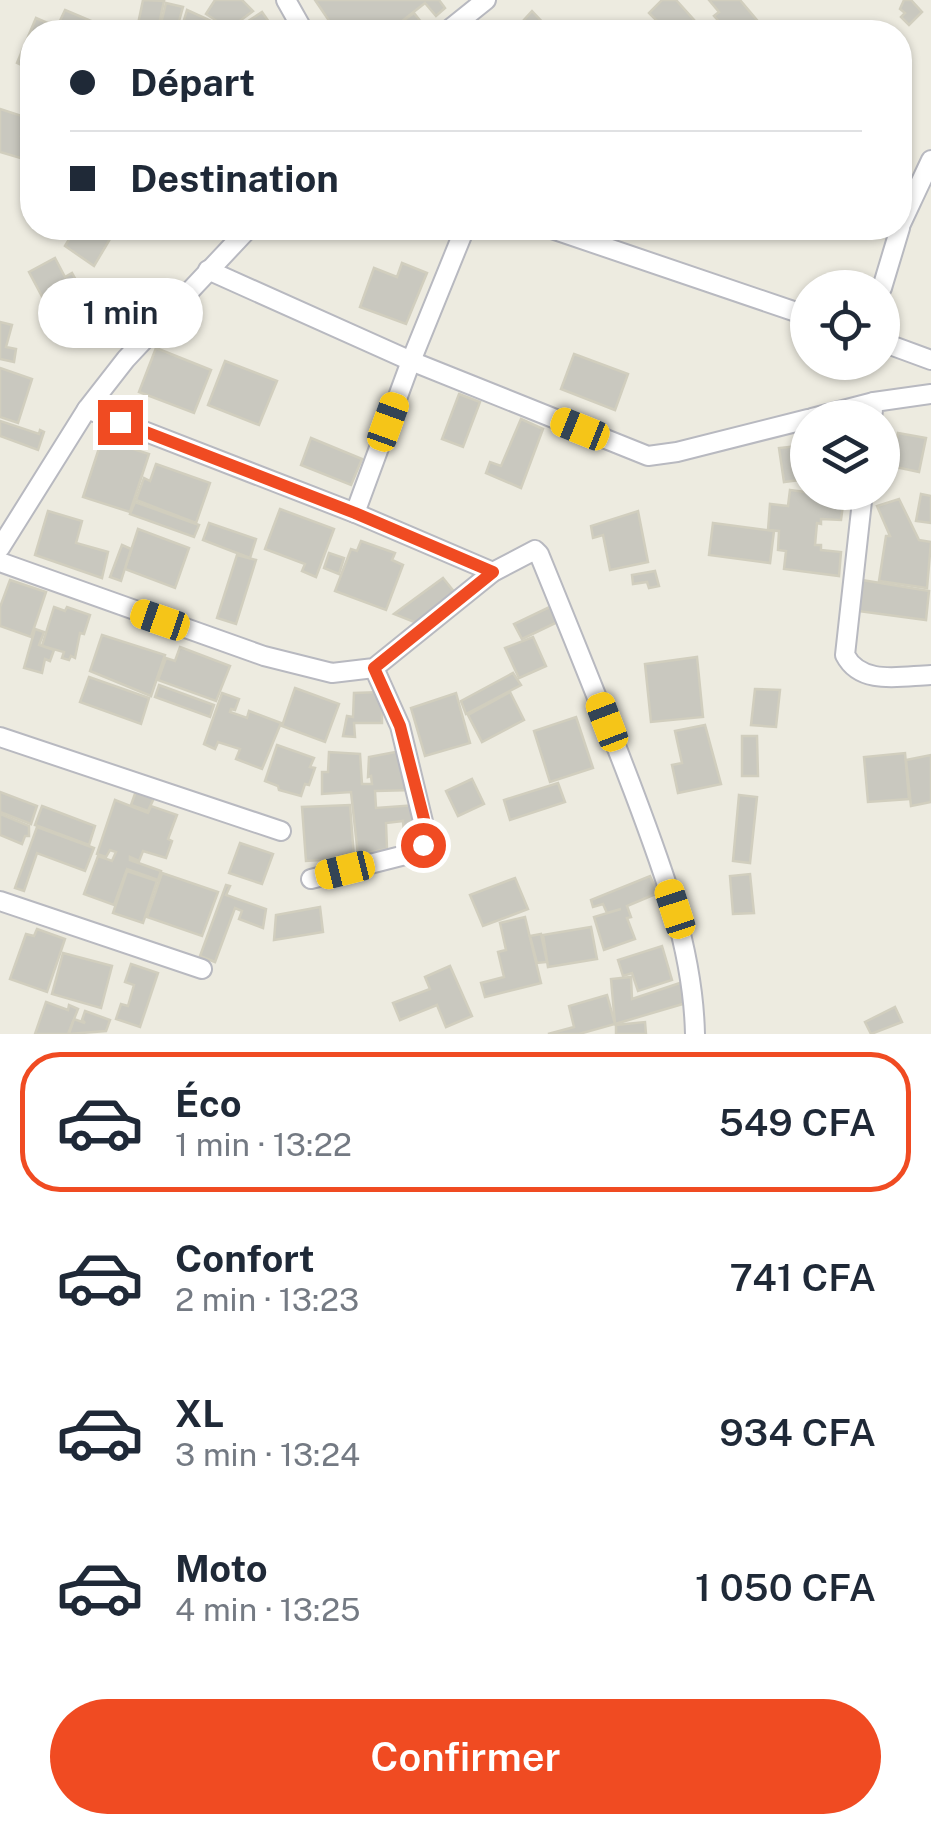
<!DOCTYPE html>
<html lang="fr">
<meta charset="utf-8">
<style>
:root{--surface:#fff;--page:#f2f2f3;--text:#1f2937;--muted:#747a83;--line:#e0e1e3;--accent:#f04b22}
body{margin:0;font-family:"Public Sans",sans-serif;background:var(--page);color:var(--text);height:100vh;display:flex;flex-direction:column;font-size:38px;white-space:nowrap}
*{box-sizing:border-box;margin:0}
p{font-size:32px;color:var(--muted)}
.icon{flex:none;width:55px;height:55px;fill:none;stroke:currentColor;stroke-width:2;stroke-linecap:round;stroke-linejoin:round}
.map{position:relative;height:1034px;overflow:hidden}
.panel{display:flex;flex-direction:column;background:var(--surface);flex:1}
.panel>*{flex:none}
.banner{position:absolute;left:20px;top:20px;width:892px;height:220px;border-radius:40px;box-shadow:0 2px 8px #0004;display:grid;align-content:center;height:220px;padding:0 50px;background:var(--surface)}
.tools{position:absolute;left:790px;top:270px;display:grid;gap:20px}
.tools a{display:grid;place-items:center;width:110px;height:110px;border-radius:50%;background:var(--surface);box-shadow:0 2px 8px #0004;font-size:50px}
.end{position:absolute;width:45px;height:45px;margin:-22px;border:12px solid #f04b22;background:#fff;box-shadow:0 0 0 5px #fff}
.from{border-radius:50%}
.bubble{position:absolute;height:70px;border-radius:35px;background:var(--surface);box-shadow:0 2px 8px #0004;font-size:32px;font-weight:600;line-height:70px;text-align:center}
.car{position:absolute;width:30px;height:60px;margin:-30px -15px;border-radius:12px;box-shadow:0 0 8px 2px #0007;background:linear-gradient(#f5c518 24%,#345 0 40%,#f5c518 0 76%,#345 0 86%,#f5c518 0)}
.banner b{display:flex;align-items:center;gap:35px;height:95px;font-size:38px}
.banner b+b{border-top:2px solid var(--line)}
.banner i{width:25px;height:25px;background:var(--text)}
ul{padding:18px 0 0;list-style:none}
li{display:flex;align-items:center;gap:30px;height:140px;margin:0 20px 15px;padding:0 30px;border:5px solid transparent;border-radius:40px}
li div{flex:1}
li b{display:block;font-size:38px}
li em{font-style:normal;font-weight:600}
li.selected{border-color:var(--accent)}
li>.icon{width:90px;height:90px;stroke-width:1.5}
.primary-button{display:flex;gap:20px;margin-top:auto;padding:20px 50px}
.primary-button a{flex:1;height:115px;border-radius:60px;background:var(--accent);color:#fff;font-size:40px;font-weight:600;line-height:115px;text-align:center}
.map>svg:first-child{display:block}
.building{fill:#c9c8bf;stroke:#d1cebe;stroke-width:2.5}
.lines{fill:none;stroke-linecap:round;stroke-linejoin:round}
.street-casing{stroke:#b8b9c0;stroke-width:22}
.street{stroke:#fff;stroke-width:18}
.route{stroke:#f04b22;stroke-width:12}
</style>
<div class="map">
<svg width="931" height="1034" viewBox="0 0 931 1034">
<rect width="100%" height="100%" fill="#edebe0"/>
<g class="building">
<polygon points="143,0 164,1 158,29 138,24"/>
<polygon points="215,0 242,0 253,11 229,29 206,14"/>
<polygon points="315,0 439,0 445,8 436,16 425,3 392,29 414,13 425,27 418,32 328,32 334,28"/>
<polygon points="662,0 676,0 695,21 686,31 682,26 675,32 668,32 649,13"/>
<polygon points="709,0 740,0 767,32 735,32 728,23 724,27 714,16 719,12"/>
<polygon points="904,0 911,0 922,12 909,25 901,17 905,13 900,9"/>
<polygon points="166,3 183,7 176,32 159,32"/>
<polygon points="65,10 117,32 76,32 58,25"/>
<polygon points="187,10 218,24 214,32 181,30"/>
<polygon points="532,11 545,25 537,32 513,32"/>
<polygon points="262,12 276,32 231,32"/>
<polygon points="36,18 52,25 49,32 32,32 32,70 17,63"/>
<polygon points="0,109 25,117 21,136 26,137 32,122 31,161 0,152"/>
<polygon points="76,228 97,228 110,239 94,266 65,246"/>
<polygon points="55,258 65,277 72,273 87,300 53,317 29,272"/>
<polygon points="402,263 427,273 406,324 360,307 374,268 397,277"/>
<polygon points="0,322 12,325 6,347 16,349 14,362 0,359"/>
<polygon points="156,348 211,370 194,413 139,392"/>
<polygon points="574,354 628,374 615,410 561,389"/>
<polygon points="225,361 277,381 259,425 208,405"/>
<polygon points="0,368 32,379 18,423 0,417"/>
<polygon points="459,394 480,402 463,447 442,439"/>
<polygon points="521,419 543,429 521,488 486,473 490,462 501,466"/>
<polygon points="0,421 39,434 40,430 44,432 38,450 0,436"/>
<polygon points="898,433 926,438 919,472 891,466"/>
<polygon points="311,438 362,459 351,485 301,465"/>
<polygon points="102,439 149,454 130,512 83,497"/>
<polygon points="808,445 808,479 784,482 779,448"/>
<polygon points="156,464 210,483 196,523 136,500 144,478 150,481"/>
<polygon points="790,490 844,497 841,520 821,519 821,524 817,523 815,545 821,545 821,550 841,552 839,576 784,569 786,551 778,550 779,531 768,530 770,504 788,506"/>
<polygon points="921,494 931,496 931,523 916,521"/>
<polygon points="899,499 919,540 931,542 927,588 879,581 886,536 890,536 877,506"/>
<polygon points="135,502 199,525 194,537 130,514"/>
<polygon points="280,509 334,529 316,577 302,571 305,564 265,549"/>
<polygon points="48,511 82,521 76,543 108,552 102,578 35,555"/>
<polygon points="638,511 648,562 610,570 603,535 593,538 591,526"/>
<polygon points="209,523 256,539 250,558 203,540"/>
<polygon points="713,523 774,531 770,563 709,555"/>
<polygon points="138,529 189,548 175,588 125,569"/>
<polygon points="361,541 395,553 392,560 403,565 386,610 335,591 351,549 357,551"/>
<polygon points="122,545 131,549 121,581 110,577"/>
<polygon points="329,553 344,558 339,574 324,568"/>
<polygon points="237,555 256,560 236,624 217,618"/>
<polygon points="655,571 659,586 649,588 647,582 633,584 632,575"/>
<polygon points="443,578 456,594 417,623 394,614"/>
<polygon points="10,580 46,592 31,637 0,626 0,607"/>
<polygon points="862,580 929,591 926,620 858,611"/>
<polygon points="556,604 564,619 522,639 514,624"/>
<polygon points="54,607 65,611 67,607 90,615 84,634 80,633 75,658 71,656 69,660 62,658 64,652 42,646"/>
<polygon points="35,629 44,632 39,645 54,650 50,661 45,659 42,673 24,668"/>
<polygon points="102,635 165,655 151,696 90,671"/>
<polygon points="533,637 546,666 519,678 505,648"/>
<polygon points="180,647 230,666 216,701 158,680 166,658 175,661"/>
<polygon points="697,657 703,717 651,722 645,664"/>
<polygon points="513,673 521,685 466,714 461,701"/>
<polygon points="89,677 149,698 141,724 80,702"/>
<polygon points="159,685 214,705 210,717 155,697"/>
<polygon points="295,688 339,704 325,742 282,726"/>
<polygon points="755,689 780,690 776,727 751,725"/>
<polygon points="382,692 382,723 354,723 355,737 343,736 347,716 353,717 354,693"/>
<polygon points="510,692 524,720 482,742 468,715"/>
<polygon points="222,693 239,699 235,710 231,709 230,712 247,718 249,711 281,723 262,769 236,759 240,749 218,742 215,749 204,744"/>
<polygon points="456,693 470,743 425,756 411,708"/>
<polygon points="576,717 593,768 550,782 534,731"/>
<polygon points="705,725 721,784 678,793 672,765 682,763 675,731"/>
<polygon points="742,736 757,736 758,776 742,776"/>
<polygon points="277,745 314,758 310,767 315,768 309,785 305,784 301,796 279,790 278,786 265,781"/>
<polygon points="401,751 413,790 375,791 376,808 416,805 415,830 404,832 403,821 386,823 387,849 358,855 351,792 322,794 322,772 328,772 329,752 360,754 362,784 372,784 371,776 368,777 369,757"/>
<polygon points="905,753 909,799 868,802 864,757"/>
<polygon points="931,755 931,802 911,806 906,760"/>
<polygon points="472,779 484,804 458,816 446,791"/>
<polygon points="558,783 565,802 510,820 504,800"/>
<polygon points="136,791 154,798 148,811 131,805"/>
<polygon points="0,792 37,806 31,824 0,812"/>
<polygon points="739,795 757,797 750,863 733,861"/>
<polygon points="115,800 148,813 151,806 177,815 168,839 172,841 166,858 143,851 139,861 130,857 130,860 161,871 158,880 127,869 114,905 84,894 98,856 112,861 116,852 110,850 106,857 97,854"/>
<polygon points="350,805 354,858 306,861 302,807"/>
<polygon points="42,806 95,826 89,845 35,825"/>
<polygon points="0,814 29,826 29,836 25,836 22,844 0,835"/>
<polygon points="37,827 94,848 85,871 37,853 24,891 15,888"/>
<polygon points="240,843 273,854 262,884 229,873"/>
<polygon points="127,871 157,881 143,923 113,913"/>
<polygon points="162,873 218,892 202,936 147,917"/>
<polygon points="750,874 754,913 733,914 730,876"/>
<polygon points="650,876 658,893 627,906 631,917 627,918 635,939 604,950 594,917 621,909 607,913 603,904 593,907 591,900"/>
<polygon points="515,878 528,909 483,926 470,895"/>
<polygon points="226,885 230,886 226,895 266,909 263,928 239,919 242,911 235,908 215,962 200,956"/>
<polygon points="320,907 323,932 274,940 276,915"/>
<polygon points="525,917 541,983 485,997 481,983 504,977 498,952 506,950 500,923"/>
<polygon points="591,927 597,959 548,967 543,935"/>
<polygon points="37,929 65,939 47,992 10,979 26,934 34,936"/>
<polygon points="541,934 547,962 537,963 530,936"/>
<polygon points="662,946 672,980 638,991 632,973 623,976 618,960"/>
<polygon points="63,953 112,966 101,1008 52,994"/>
<polygon points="131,964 158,973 140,1027 116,1019 121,1004 128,1006 134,985 125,982"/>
<polygon points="450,966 472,1016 446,1027 437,1005 400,1020 393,1003 430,989 425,977"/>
<polygon points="631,977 632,999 683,982 686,1003 615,1024 611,979"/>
<polygon points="607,995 615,1024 579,1034 548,1034 574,1027 569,1006"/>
<polygon points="46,1002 68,1010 69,1005 78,1009 68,1034 35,1034"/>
<polygon points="895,1007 902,1022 871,1034 865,1022"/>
<polygon points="85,1011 110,1020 106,1031 69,1034 74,1019 85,1023 82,1020"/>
<polygon points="645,1022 646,1034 616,1034 616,1025"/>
</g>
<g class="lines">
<defs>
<g id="street">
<polyline points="286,0 304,32"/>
<polyline points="446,32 486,0"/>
<polyline points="900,226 931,160"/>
<polyline points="549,228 808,316"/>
<polyline points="208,270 411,361 648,456 677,452 808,419"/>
<polyline points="882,288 900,228"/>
<polyline points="882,342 931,360"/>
<polyline points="87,409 355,513 493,572"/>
<polyline points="812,418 874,402"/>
<polyline points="872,418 874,402 931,394"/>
<path d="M863,492L845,655C861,686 901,676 931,675"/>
<polyline points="355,513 411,361 465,228"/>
<polyline points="0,548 87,409 126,359 249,228"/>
<path d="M0,562L264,656L332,673L374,668L493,572L535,550L539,554C570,630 601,706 630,782C661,864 693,946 695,1034"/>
<polyline points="0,737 281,831"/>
<polyline points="311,879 413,853 427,838 400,726 374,668"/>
<polyline points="0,901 202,969"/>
</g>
</defs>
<use href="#street" class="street-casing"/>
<use href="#street" class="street"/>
</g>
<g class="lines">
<polyline class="route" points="120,422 355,513 493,572 374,668 400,726 426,827 427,838 423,845"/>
</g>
</svg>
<div class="tools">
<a><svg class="icon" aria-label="locate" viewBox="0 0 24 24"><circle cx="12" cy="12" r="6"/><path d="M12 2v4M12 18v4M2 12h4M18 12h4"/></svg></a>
<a><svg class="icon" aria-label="layers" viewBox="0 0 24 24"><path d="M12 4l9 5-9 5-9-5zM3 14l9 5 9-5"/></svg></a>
</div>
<i class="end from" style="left:423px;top:845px"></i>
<i class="end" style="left:120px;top:422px"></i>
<div class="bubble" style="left:38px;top:278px;width:165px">1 min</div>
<i class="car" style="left:388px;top:422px;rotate:20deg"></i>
<i class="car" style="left:580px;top:429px;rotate:292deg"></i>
<i class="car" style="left:160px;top:620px;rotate:289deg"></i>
<i class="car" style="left:607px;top:722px;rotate:339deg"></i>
<i class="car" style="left:345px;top:870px;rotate:256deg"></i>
<i class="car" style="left:675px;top:909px;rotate:342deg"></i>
<div class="banner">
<b><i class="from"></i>Départ</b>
<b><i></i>Destination</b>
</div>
</div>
<section class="panel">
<ul>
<li class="selected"><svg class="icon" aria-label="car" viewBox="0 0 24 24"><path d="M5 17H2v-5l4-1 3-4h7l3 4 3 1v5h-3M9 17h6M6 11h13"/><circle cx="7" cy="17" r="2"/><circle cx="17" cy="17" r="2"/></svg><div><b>Éco</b><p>1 min · 13:22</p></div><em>549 CFA</em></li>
<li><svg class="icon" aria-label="car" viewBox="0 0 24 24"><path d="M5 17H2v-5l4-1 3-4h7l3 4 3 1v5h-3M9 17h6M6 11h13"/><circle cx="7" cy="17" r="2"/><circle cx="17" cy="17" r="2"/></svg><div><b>Confort</b><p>2 min · 13:23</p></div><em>741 CFA</em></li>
<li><svg class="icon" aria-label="car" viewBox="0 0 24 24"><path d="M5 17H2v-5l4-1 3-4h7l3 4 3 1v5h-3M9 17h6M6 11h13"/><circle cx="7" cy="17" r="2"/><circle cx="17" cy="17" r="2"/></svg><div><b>XL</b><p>3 min · 13:24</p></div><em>934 CFA</em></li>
<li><svg class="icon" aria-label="car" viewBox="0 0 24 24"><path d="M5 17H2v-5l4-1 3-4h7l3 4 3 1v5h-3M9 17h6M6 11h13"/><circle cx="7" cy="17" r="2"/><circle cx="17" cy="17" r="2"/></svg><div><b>Moto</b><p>4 min · 13:25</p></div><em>1 050 CFA</em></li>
</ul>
<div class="primary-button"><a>Confirmer</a></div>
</section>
